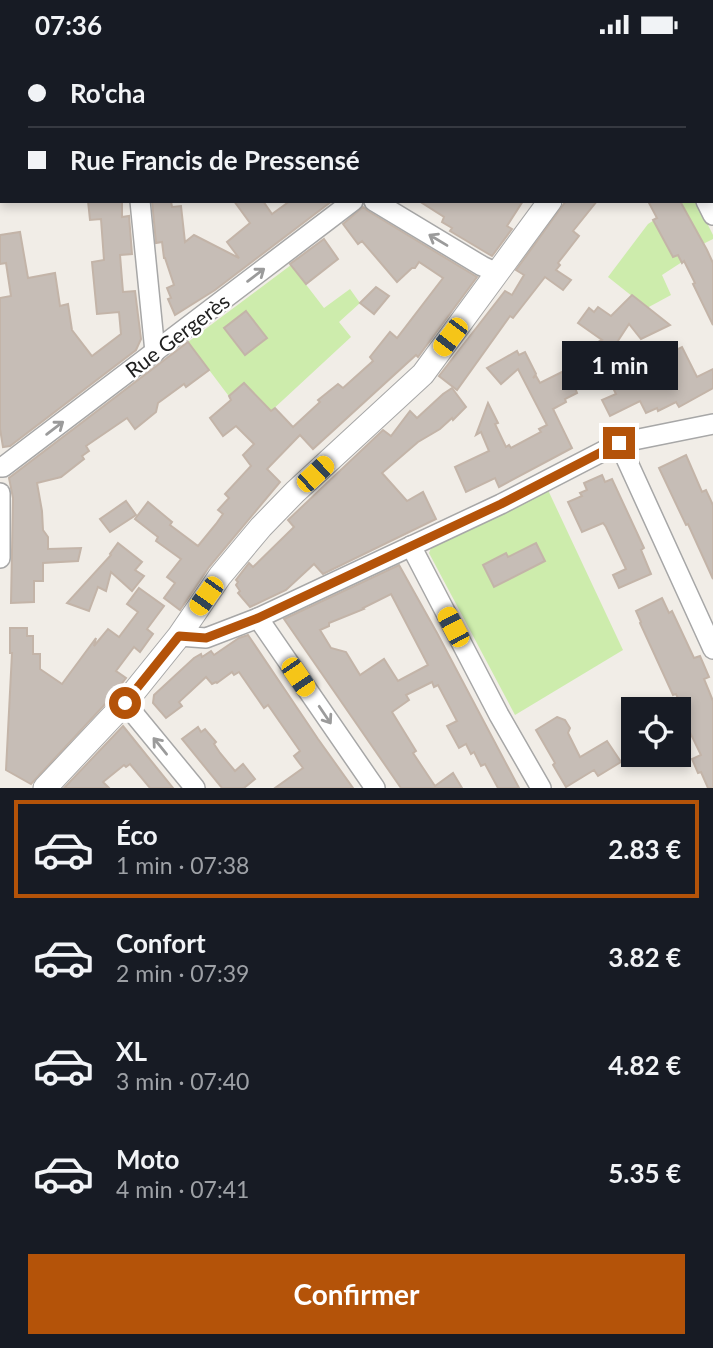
<!DOCTYPE html>
<html lang="fr">
<meta charset="utf-8">
<style>
:root{--surface:#171b24;--page:#20242c;--text:#f1f3f6;--muted:#9ea1a6;--line:#363941;--accent:#b45309}
body{margin:0;font-family:Lato,sans-serif;background:var(--page);color:var(--text);height:100vh;display:flex;flex-direction:column;font-size:26px;white-space:nowrap}
*{box-sizing:border-box;margin:0}
p{font-size:23px;color:var(--muted)}
.icon{flex:none;width:38px;height:38px;fill:none;stroke:currentColor;stroke-width:2;stroke-linecap:round;stroke-linejoin:round}
.map{position:relative;height:739px;overflow:hidden}
.side{display:flex;flex-direction:column;background:var(--surface);flex:1}
.side>*{flex:none}
.guide{position:absolute;left:0px;top:0px;width:714px;height:154px;box-shadow:0 4px 10px #0003;display:grid;align-content:center;height:154px;padding:0 28px;background:var(--surface)}
.buttons{position:absolute;left:621px;top:648px;display:grid;gap:14px}
.buttons a{display:grid;place-items:center;width:70px;height:70px;border-radius:0px;background:var(--surface);box-shadow:0 4px 10px #0003;font-size:35px}
.end{position:absolute;width:32px;height:32px;margin:-16px;border:9px solid #b45309;background:#fff;box-shadow:0 0 0 4px #fff}
.from{border-radius:50%}
.bubble{position:absolute;height:49px;border-radius:0px;background:var(--surface);box-shadow:0 4px 10px #0003;font-size:23px;font-weight:700;line-height:49px;text-align:center}
.car{position:absolute;width:21px;height:42px;margin:-21px -10px;border-radius:9px;box-shadow:0 0 5px 2px #0007;background:linear-gradient(#f5c518 24%,#345 0 40%,#f5c518 0 76%,#345 0 86%,#f5c518 0)}
.guide b{display:flex;align-items:center;gap:24px;height:66px;font-size:26px}
.guide b+b{border-top:2px solid var(--line)}
.guide i{width:18px;height:18px;background:var(--text)}
ul{padding:12px 0 0;list-style:none}
li{display:flex;align-items:center;gap:21px;height:98px;margin:0 14px 10px;padding:0 14px;border:4px solid transparent;border-radius:0px}
li div{flex:1}
li b{display:block;font-size:26px}
li em{font-style:normal;font-weight:700}
li.on{border-color:var(--accent)}
li>.icon{width:63px;height:63px;stroke-width:1.5}
.primary-button{display:flex;gap:14px;margin-top:auto;padding:14px 28px}
.primary-button a{flex:1;height:80px;border-radius:0px;background:var(--accent);color:#fff;font-size:28px;font-weight:700;line-height:80px;text-align:center}
.status{display:flex;justify-content:space-between;align-items:center;height:49px;padding:0 35px;background:var(--surface);direction:ltr}
.status svg{height:19px;fill:currentColor}
.map>svg:first-child{display:block}
.grass{fill:#cdecac}
.building{fill:#c6bdb6;stroke:#c3b4a8;stroke-width:2;fill-rule:evenodd}
.lines{fill:none;stroke-linecap:round;stroke-linejoin:round}
.minor-casing{stroke:#a7a7a7;stroke-width:22}
.tertiary-casing{stroke:#a7a7a7;stroke-width:25}
.minor{stroke:#fff;stroke-width:19}
.tertiary{stroke:#fff;stroke-width:23}
.oneway{stroke:#9b9b9b}
.route{stroke:#b45309;stroke-width:9}
.labels{text-anchor:middle;dominant-baseline:central;stroke-width:5;stroke-linejoin:round;paint-order:stroke}
.street-label{font-size:21px;fill:#202020;stroke:#fff}
</style>
<div class="status"><b>07:36</b><svg viewBox="0 0 49 12"><path d="M0 12V9h3v3zM5 12V6h3v6zM10 12V3h3v9zM15 12V0h3v12zM26 1h20v11H26zM47 4h2v5h-2z"/></svg></div>
<div class="map">
<svg width="713" height="739" viewBox="0 0 713 739">
<rect width="100%" height="100%" fill="#f1ede7"/>
<g class="grass">
<polygon points="684,152 696,152 713,186 713,190 703,195 682,213 662,226 671,246 647,259 608,228 648,175"/>
<polygon points="291,216 324,259 350,240 360,254 339,273 351,288 270,363 253,343 237,358 188,293"/>
<polygon points="547,439 623,601 515,666 429,504 434,492"/>
</g>
<g class="building">
<polygon points="88,152 122,152 122,168 129,167 132,205 120,206 123,243 135,242 141,290 136,301 10,397 3,398 0,380 0,249 11,247 6,214 0,215 0,186 20,183 28,229 55,224 60,257 68,255 72,281 92,307 121,285 119,263 97,265 92,213 104,211 101,170 90,171"/>
<polygon points="152,152 171,152 172,158 181,157 185,193 194,186 239,209 227,193 250,174 234,152 263,152 272,165 290,152 332,152 215,241 175,266 168,250 171,249 167,239 174,236 165,209 164,209 162,193 156,194"/>
<polygon points="419,152 523,152 507,177 512,180 492,207 450,182 452,179 442,173 444,168"/>
<polygon points="566,152 597,152 573,182 579,187 558,214 560,216 556,221 571,231 563,241 545,228 513,269 510,267 457,341 439,327 505,242 512,246 524,226 516,221"/>
<polygon points="648,152 680,152 707,201 713,214 713,276 693,235 695,234 684,212 682,214 678,206 673,208 653,171 657,169"/>
<polygon points="363,158 368,162 477,228 418,308 416,306 313,400 300,386 267,420 280,433 209,518 180,561 164,549 175,534 167,528 181,510 156,492 158,488 135,470 148,453 172,473 170,476 198,497 216,475 223,465 218,461 229,449 225,445 251,417 243,406 254,395 236,377 223,387 210,369 231,351 229,347 244,334 271,362 275,359 293,378 320,353 318,351 338,335 343,339 373,312 370,308 390,283 397,289 443,229 419,213 415,219 412,219 397,233 362,192 358,195 343,175"/>
<polygon points="324,190 338,210 306,235 290,215"/>
<polygon points="376,238 389,247 374,265 360,254"/>
<polygon points="632,246 670,276 641,290 629,275 610,304 622,329 657,313 656,311 682,298 697,328 713,320 713,339 679,358 676,353 658,362 657,359 646,364 640,352 610,367 602,351 616,345 599,310 579,320 573,307 602,291 578,274 589,259 594,263 598,258 611,267"/>
<polygon points="246,262 267,289 245,306 224,279"/>
<polygon points="188,293 209,321 186,338 184,335 158,354 156,363 135,380 127,369 86,397 89,402 82,407 84,410 61,428 37,434 42,462 43,481 48,488 48,500 81,499 78,512 43,514 43,532 34,532 34,553 11,554 13,449 9,429"/>
<polygon points="517,302 519,306 525,303 536,325 533,329 536,327 540,334 568,320 577,344 565,350 566,353 553,360 572,399 499,438 495,429 466,443 455,418 489,402 481,383 476,386 488,354 498,374 495,375 506,398 509,396 511,399 541,383 539,380 547,376 518,320 501,335 487,319"/>
<polygon points="452,339 466,358 453,371 452,369 440,380 418,393 382,424 407,452 423,443 436,470 323,525 314,515 286,541 250,558 238,544 240,542 236,536 238,533 236,531 249,514 253,518 294,478 288,471 383,381 391,387 410,362 417,369 443,345"/>
<polygon points="686,406 702,443 706,441 713,456 713,530 688,475 686,476 659,419"/>
<polygon points="602,426 605,433 612,430 644,499 641,501 651,525 619,539 613,526 626,520 606,478 603,474 582,483 568,453 582,447 580,444 587,441 584,434"/>
<polygon points="126,452 136,466 110,483 100,470"/>
<polygon points="118,494 142,513 135,521 144,527 132,542 111,523 106,542 98,538 89,562 67,554 111,506 110,505"/>
<polygon points="536,494 545,512 494,538 483,516 506,504 508,508"/>
<path d="M399,516L437,584L519,739H498L485,715L481,717L474,703L471,705L466,695L459,699L447,677L457,672L438,636L434,638L432,633L406,646L409,651L392,663L416,702L413,704L435,737L453,724L462,739H401L284,570ZM391,545L428,616L398,632L384,610L360,626L346,603L331,599L320,581L329,577V574L364,560L363,559Z"/>
<polygon points="139,539 164,557 147,580 153,585 140,603 134,598 116,622 126,629 108,652 31,735 6,721 12,604 10,604 10,579 27,579 27,587 33,587 33,605 40,605 40,620 62,635 96,589 94,597 108,580 119,588 138,563 127,555"/>
<polygon points="662,549 669,564 672,562 694,609 700,607 709,628 704,630 713,652 713,739 708,739 701,723 698,724 692,710 701,706 684,671 687,669 676,645 673,646 640,574 641,573 636,562"/>
<polygon points="248,586 318,690 353,739 275,739 303,719 294,707 300,702 268,656 264,659 239,623 234,626 232,623 217,634 216,633 212,635 206,628 179,653 182,657 166,669 153,654 154,646 194,609 201,605 202,608 211,602 214,606 239,589"/>
<polygon points="557,668 565,671 570,679 568,684 580,708 607,692 621,713 598,727 594,721 566,738 553,716 555,714 536,681"/>
<polygon points="123,677 173,739 150,739 130,715 126,718 124,716 103,733 109,739 64,739"/>
<polygon points="198,678 201,683 205,680 216,693 214,695 220,704 235,722 243,715 255,730 244,739 222,739 182,690"/>
</g>
<g class="lines">
<defs>
<g id="minor">
<polyline points="124,0 126,2"/>
<polyline points="400,0 403,2"/>
<polyline points="601,0 604,2"/>
<polyline points="140,152 155,303"/>
<polyline points="374,152 482,217 497,224"/>
<polyline points="706,152 713,166"/>
<polyline points="619,394 713,600"/>
<polyline points="0,418 3,418 353,152"/>
<polyline points="0,444 0,509"/>
<polyline points="411,497 499,666 541,739"/>
<polyline points="258,569 375,739"/>
<polyline points="179,587 206,589 258,569 501,455 619,394 713,375"/>
<polyline points="125,654 195,739"/>
</g>
<g id="tertiary">
<polyline points="659,2 661,0"/>
<polyline points="45,739 125,654 179,587 220,527 261,478 295,443 423,325 550,152"/>
</g>
</defs>
<use href="#minor" class="minor-casing"/>
<use href="#tertiary" class="tertiary-casing"/>
<use href="#minor" class="minor"/>
<use href="#tertiary" class="tertiary"/>
</g>
<defs><path id="oneway-shaft" d="M-6 0H5M1.5-3L5.5 0L1.5 3" fill="none" stroke-width="1.6" stroke-linecap="round" stroke-linejoin="round" transform="scale(1.75)"/></defs>
<g class="oneway">
<use href="#oneway-shaft" transform="translate(438 191) rotate(-149)"/>
<use href="#oneway-shaft" transform="translate(256 226) rotate(-37)"/>
<use href="#oneway-shaft" transform="translate(55 379) rotate(-37)"/>
<use href="#oneway-shaft" transform="translate(325 666) rotate(56)"/>
<use href="#oneway-shaft" transform="translate(160 697) rotate(-129)"/>
</g>
<g class="lines">
<polyline class="route" points="125,654 179,587 206,589 258,569 501,455 619,394"/>
</g>
<g class="labels">
<g class="street-label">
<text transform="translate(177 286) rotate(-37)">Rue Gergerès</text>
</g>
</g>
</svg>
<div class="buttons">
<a><svg class="icon" aria-label="locate" viewBox="0 0 24 24"><circle cx="12" cy="12" r="6"/><path d="M12 2v4M12 18v4M2 12h4M18 12h4"/></svg></a>
</div>
<i class="end from" style="left:125px;top:654px"></i>
<i class="end" style="left:619px;top:394px"></i>
<div class="bubble" style="left:562px;top:292px;width:116px">1 min</div>
<i class="car" style="left:450px;top:288px;rotate:217deg"></i>
<i class="car" style="left:315px;top:425px;rotate:47deg"></i>
<i class="car" style="left:206px;top:547px;rotate:215deg"></i>
<i class="car" style="left:453px;top:578px;rotate:332deg"></i>
<i class="car" style="left:298px;top:628px;rotate:146deg"></i>
<div class="guide">
<b><i class="from"></i>Ro'cha</b>
<b><i></i>Rue Francis de Pressensé</b>
</div>
</div>
<section class="side">
<ul>
<li class="on"><svg class="icon" aria-label="car" viewBox="0 0 24 24"><path d="M5 17H2v-5l4-1 3-4h7l3 4 3 1v5h-3M9 17h6M6 11h13"/><circle cx="7" cy="17" r="2"/><circle cx="17" cy="17" r="2"/></svg><div><b>Éco</b><p>1 min · 07:38</p></div><em>2.83 €</em></li>
<li><svg class="icon" aria-label="car" viewBox="0 0 24 24"><path d="M5 17H2v-5l4-1 3-4h7l3 4 3 1v5h-3M9 17h6M6 11h13"/><circle cx="7" cy="17" r="2"/><circle cx="17" cy="17" r="2"/></svg><div><b>Confort</b><p>2 min · 07:39</p></div><em>3.82 €</em></li>
<li><svg class="icon" aria-label="car" viewBox="0 0 24 24"><path d="M5 17H2v-5l4-1 3-4h7l3 4 3 1v5h-3M9 17h6M6 11h13"/><circle cx="7" cy="17" r="2"/><circle cx="17" cy="17" r="2"/></svg><div><b>XL</b><p>3 min · 07:40</p></div><em>4.82 €</em></li>
<li><svg class="icon" aria-label="car" viewBox="0 0 24 24"><path d="M5 17H2v-5l4-1 3-4h7l3 4 3 1v5h-3M9 17h6M6 11h13"/><circle cx="7" cy="17" r="2"/><circle cx="17" cy="17" r="2"/></svg><div><b>Moto</b><p>4 min · 07:41</p></div><em>5.35 €</em></li>
</ul>
<div class="primary-button"><a>Confirmer</a></div>
</section>
